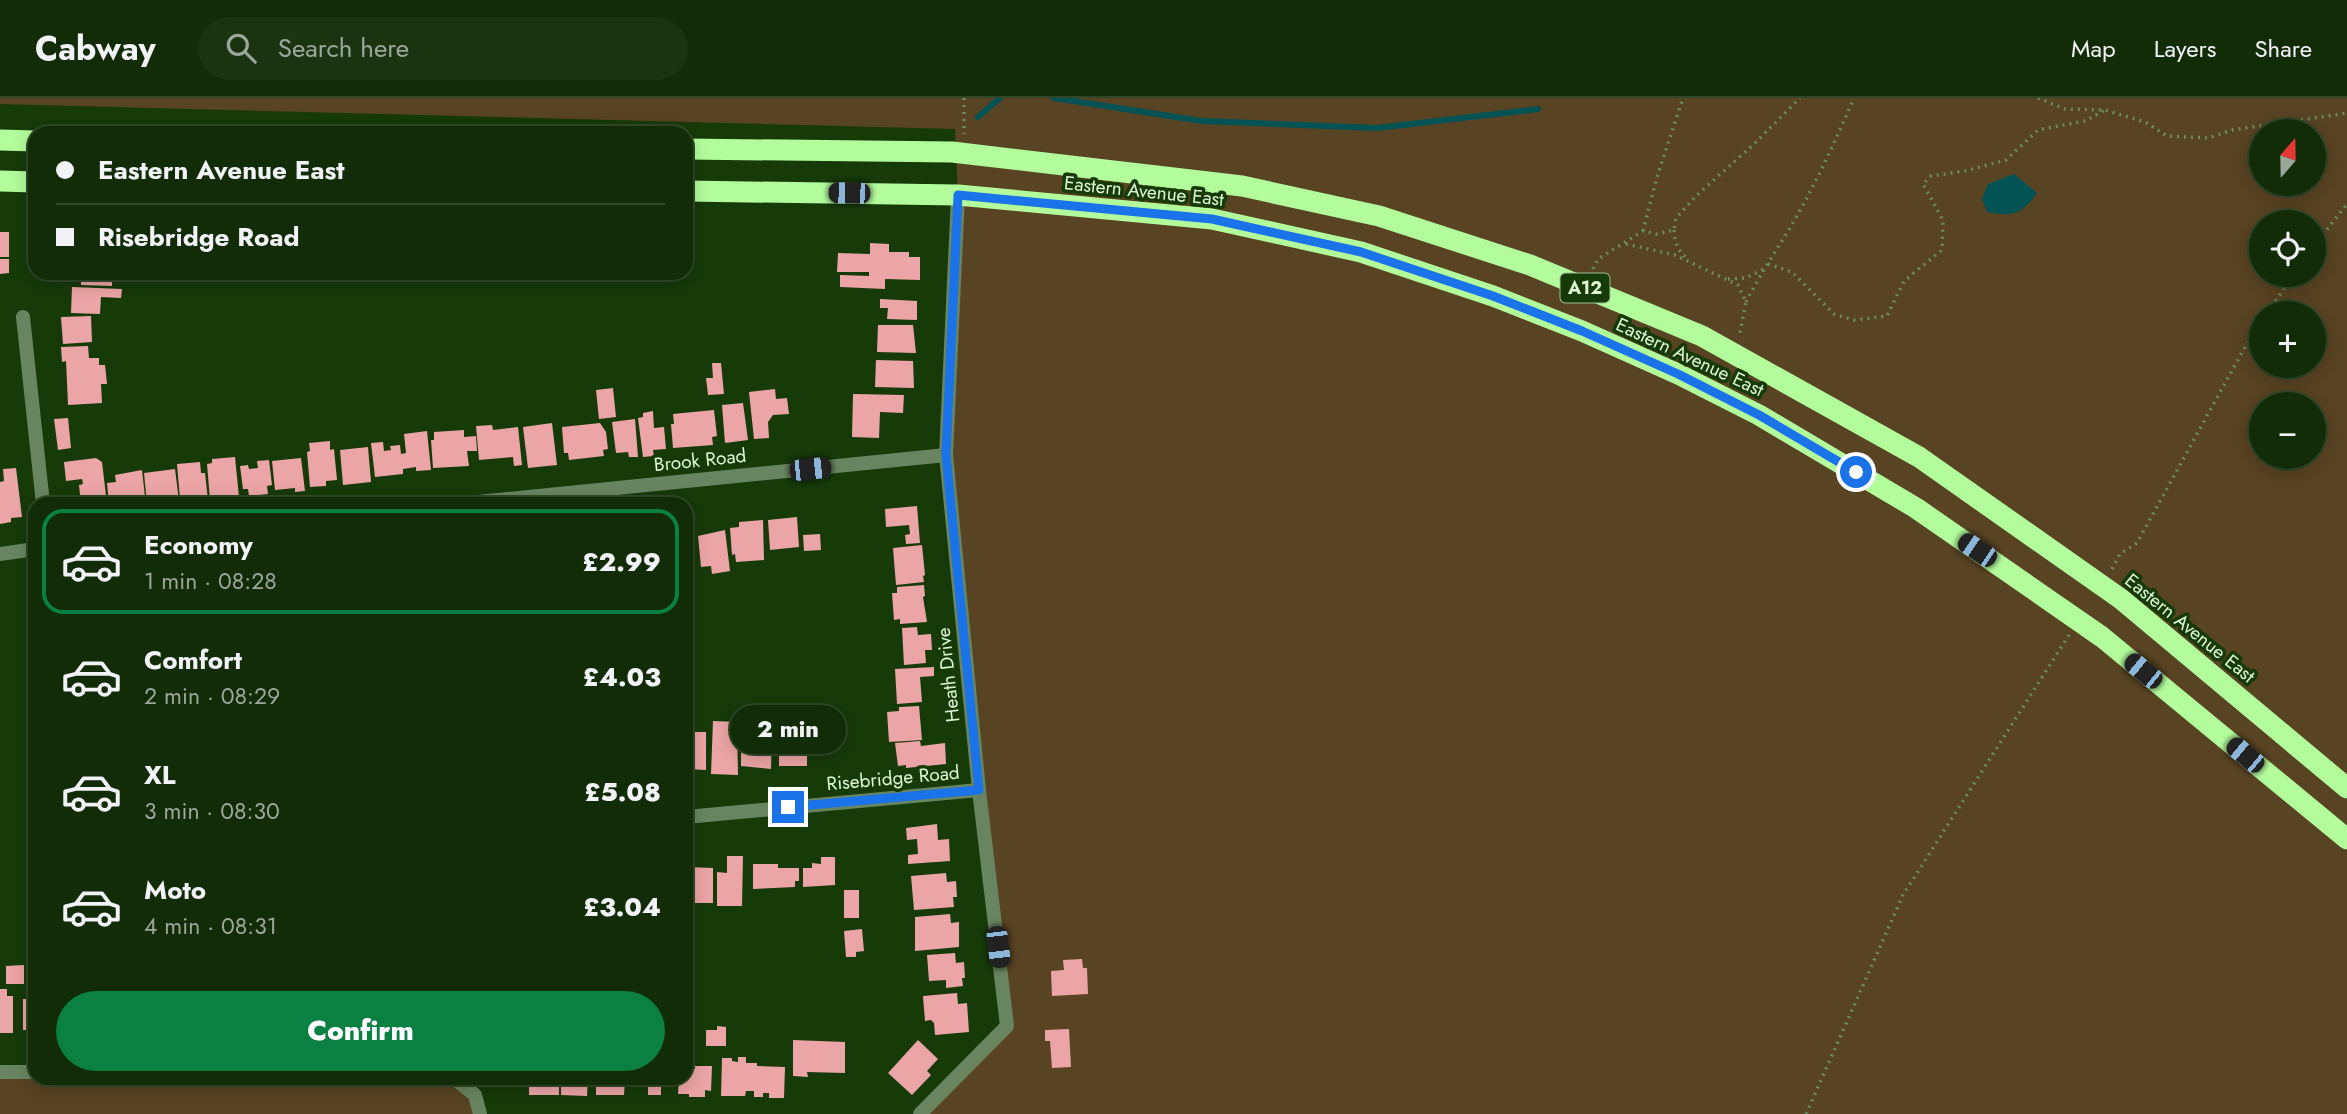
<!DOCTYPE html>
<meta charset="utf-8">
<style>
:root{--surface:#112c07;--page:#1a3411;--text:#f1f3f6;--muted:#9ca79b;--line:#304828;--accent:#0b8043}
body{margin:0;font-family:Jost,sans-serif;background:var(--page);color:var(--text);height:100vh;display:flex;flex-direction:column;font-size:26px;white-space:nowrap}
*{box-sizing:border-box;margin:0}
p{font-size:23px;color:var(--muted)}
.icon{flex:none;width:38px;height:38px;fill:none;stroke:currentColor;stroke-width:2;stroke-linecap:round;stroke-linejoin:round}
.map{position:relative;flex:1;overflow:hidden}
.side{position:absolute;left:28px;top:399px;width:665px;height:588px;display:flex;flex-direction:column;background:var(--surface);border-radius:21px;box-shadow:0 4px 18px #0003,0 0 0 2px var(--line)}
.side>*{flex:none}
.banner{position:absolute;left:28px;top:28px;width:665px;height:154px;border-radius:21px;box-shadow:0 4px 18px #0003,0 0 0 2px var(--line);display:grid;align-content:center;height:154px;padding:0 28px;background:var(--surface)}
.needle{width:46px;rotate:20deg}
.controls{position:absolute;left:2249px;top:21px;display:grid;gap:14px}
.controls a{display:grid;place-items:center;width:77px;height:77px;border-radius:50%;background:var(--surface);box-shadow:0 4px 18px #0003,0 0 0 2px var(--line);font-size:35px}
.end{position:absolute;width:32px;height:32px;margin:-16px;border:9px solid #1a73e8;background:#fff;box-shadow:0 0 0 4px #fff}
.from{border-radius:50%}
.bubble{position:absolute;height:49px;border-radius:24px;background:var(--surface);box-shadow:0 4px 18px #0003,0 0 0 2px var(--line);font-size:23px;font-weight:800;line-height:49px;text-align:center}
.car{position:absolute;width:21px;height:42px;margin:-21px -10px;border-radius:9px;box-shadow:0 0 5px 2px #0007;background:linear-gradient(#222 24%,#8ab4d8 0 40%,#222 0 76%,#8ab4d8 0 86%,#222 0)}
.banner b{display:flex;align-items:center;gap:24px;height:66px;font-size:26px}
.banner b+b{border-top:2px solid var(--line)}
.banner i{width:18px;height:18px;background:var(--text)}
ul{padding:12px 0 0;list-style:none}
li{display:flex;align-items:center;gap:21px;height:105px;margin:0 14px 10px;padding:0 14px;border:4px solid transparent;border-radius:21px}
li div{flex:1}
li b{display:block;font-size:26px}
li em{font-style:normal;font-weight:800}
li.selected{border-color:var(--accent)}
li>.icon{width:63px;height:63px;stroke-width:1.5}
.button{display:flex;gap:14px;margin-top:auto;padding:14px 28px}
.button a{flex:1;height:80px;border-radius:42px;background:var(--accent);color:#fff;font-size:28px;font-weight:800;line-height:80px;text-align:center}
header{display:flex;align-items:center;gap:42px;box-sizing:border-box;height:98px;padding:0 35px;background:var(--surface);border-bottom:2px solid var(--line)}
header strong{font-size:33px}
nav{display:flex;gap:38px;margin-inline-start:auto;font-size:24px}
.search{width:490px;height:63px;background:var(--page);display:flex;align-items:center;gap:18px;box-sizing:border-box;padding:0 24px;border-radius:38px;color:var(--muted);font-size:26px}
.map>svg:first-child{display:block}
.green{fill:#584322;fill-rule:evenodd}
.water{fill:#035355}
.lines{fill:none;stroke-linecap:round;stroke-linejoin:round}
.stream{stroke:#035355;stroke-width:6}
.building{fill:#eca5a6}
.path{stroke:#6c8b60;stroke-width:3.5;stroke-dasharray:2 5;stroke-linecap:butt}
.street{stroke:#698560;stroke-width:14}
.highway{stroke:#b3fc9c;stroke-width:21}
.route{stroke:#1a73e8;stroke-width:9}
.labels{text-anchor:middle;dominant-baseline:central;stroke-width:7;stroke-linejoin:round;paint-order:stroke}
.shield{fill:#173a09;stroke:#a2be98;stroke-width:2}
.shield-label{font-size:18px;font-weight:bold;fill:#ddf7d5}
.street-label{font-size:19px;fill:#ddf7d5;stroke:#173a09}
</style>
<header>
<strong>Cabway</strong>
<div class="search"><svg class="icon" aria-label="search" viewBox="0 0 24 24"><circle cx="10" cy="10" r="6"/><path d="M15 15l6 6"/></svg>Search here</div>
<nav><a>Map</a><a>Layers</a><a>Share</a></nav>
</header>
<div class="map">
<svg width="2347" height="1016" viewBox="0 0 2347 1016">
<rect width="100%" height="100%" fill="#173a09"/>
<g class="green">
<path d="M0,0H2347V1016H920L1007,928L946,357L958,97L955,31L0,6ZM2261,33H2314V86H2261ZM2261,124H2314V177H2261ZM2261,215H2314V268H2261ZM2261,306H2314V359H2261Z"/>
<polygon points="0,974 35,980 454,980 480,1016 0,1016"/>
</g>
<path class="water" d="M2014,76L2037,95C2021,117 2013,119 1987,114L1982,101L1988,86Z"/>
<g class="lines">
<g class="stream">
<polyline points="1054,0 1202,23 1377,30 1538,11"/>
<polyline points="978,19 1000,0"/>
</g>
</g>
<g class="building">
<rect x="0" y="134" width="9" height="25"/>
<polygon points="870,145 889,146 889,154 909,154 909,159 920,159 920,182 885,181 885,191 840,189 840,177 869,178 869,174 837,174 838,155 870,156"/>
<polygon points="0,161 9,161 9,175 0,176"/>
<polygon points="69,175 112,175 112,188 81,187 81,178 69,178"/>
<polygon points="72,189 122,191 121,200 101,199 100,216 71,215"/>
<polygon points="880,201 917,203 917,222 887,221 888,210 880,210"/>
<polygon points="91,218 92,244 63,246 61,219"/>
<polygon points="878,227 913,227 916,255 877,254"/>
<polygon points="88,248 89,260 99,260 99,267 105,267 107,286 101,286 102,305 68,307 66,263 62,264 61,249"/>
<polygon points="876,262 913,263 914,290 875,289"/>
<polygon points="712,265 721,265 724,296 708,297 706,280 713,280"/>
<polygon points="613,290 616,319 599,321 596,292"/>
<polygon points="775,291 776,301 787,300 789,316 773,317 768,324 769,340 754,341 749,294"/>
<polygon points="853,296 904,297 903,315 880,314 879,340 852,339"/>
<polygon points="743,305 748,342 725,345 722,307"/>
<polygon points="714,312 717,338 712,339 713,347 673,350 671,326 674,326 673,316"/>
<polygon points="653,313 654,330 664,329 666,351 653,352 654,358 643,359 638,320 643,319 643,315"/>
<polygon points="68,320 71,350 58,352 54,321"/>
<polygon points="635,321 638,359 629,359 628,354 616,355 612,324"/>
<polygon points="552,325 557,367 528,370 523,329"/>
<polygon points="600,325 606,334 608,351 603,352 604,358 569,362 568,355 564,355 562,329"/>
<polygon points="492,327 493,332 518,329 522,367 514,368 513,359 479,362 476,328"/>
<polygon points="464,332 464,339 476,338 477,353 467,353 469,368 433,370 431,342 434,342 434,334"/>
<polygon points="427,333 431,372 416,373 416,369 403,371 403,376 375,379 371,345 383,344 384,353 391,352 390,348 400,347 401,356 406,355 404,336"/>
<polygon points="330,343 330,352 334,351 337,382 326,383 326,388 310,389 307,354 310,353 309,345"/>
<polygon points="368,349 371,384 343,387 340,352"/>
<polygon points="235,359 239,399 210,402 207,366 212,365 212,361"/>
<polygon points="96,360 102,364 107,406 81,406 79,387 83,386 82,381 66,383 64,364"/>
<polygon points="301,360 305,393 295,394 295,390 275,392 272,363"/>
<polygon points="269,362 272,387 267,388 268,396 249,398 248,391 243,391 240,368 248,367 249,371 258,370 257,363"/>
<polygon points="200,364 201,375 205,375 208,402 183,404 182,401 180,401 177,366"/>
<polygon points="16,370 22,419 11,420 11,424 0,426 0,384 4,383 3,371"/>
<polygon points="175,371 179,403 147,406 144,375"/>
<polygon points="142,372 145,399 127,402 128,406 109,406 107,385 116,384 115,377"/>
<polygon points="917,408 920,445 906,446 905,437 910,436 909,427 886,429 885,411"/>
<polygon points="797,419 799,449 770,452 768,422"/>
<polygon points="763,422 764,462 736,464 735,456 732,457 730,430 739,429 739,424"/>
<polygon points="725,432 730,473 712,476 711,468 701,469 698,438"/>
<polygon points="820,436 821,452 804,453 803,437"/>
<polygon points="922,447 925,477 923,478 924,484 896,487 893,450"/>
<polygon points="924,487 925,498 923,499 927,524 900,526 900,521 894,522 892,495 897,495 897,489"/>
<polygon points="28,495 35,495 35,524 26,523"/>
<polygon points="917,529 918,537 931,536 932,552 925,552 926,565 904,567 902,530"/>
<polygon points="934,569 934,578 920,579 922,604 897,606 895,571"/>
<polygon points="919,608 922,642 889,644 887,614 899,613 899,609"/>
<polygon points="790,614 807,614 807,668 779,668 779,622 790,622"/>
<polygon points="713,623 737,624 738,677 711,676"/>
<polygon points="754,632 772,633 771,671 741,668 741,654 747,654 747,640 754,640"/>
<polygon points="686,634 706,634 706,672 686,671"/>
<polygon points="920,643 921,648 945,645 946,666 906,670 906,667 898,668 895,645"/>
<polygon points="937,726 938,742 949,741 950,763 908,766 908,757 918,756 917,741 907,742 906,730"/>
<polygon points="727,758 743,758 742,808 717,808 717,774 727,775"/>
<polygon points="821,759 835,759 835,787 803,789 803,770 812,770 812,765 821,766"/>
<polygon points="753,766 778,766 778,770 799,770 799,783 795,783 795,789 753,791"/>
<polygon points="687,769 713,770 713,805 694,805 694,811 686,811"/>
<polygon points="946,775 947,784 956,783 957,799 953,799 954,809 914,812 911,778"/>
<rect x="844" y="792" width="15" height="28"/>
<polygon points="950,816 951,825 959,824 959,849 915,853 915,819"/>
<polygon points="862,831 864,853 856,854 856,859 846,859 844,833"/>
<polygon points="955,855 956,865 964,864 965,880 962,880 963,888 946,890 946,882 929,883 927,857"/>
<polygon points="1082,861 1083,870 1087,870 1088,896 1052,898 1051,873 1064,872 1063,862"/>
<polygon points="24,867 24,886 6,886 6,868"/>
<polygon points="0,891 7,891 7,898 13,898 13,935 0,935"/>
<polygon points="957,895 958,906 967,905 969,934 935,937 934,925 931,922 925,923 923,898"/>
<rect x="23" y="901" width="12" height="31"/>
<polygon points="717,928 726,929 726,948 706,948 706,932 717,932"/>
<polygon points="1069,931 1071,969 1052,970 1050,943 1045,943 1045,932"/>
<polygon points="793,942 845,944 845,975 807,974 808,979 793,978"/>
<polygon points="918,942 938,961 927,973 931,977 912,997 888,975"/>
<polygon points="738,959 746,959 746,965 757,965 757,968 785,969 784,1000 769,1000 769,995 763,995 763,999 754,999 754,993 746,993 745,998 721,998 722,960 732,960 732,963 738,964"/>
<polygon points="695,968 712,968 711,993 705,992 705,999 689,999 689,996 678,996 679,980 686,980 686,971 695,971"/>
<rect x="529" y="980" width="30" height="17"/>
<polygon points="561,980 588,980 587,998 561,997"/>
<polygon points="596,980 625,980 624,997 596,997"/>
<polygon points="632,980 674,980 674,988 661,988 661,997 648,997 648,988 632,988"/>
</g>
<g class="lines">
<g class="path">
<polyline points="964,0 964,36"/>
<polyline points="2038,0 2065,11 2105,12 2145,24 2167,38 2208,40 2232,32 2347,15"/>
<path d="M1674,132C1675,145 1677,152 1687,160"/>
<polyline points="1643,133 1657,79 1683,0"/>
<polyline points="1626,146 1675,157 1738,187 1746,204 1740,235"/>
<polyline points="2314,148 2347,106"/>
<polyline points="1768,166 1792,174 1834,216 1854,222 1887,218 1904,183 1942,152 1943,122 1923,86 1931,78 1965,73 2006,62 2038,32 2085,23 2105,12"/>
<polyline points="1593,171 1598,161 1643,133 1657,136 1674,132 1676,120 1696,98 1753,47 1800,0"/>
<polyline points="1728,181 1746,180 1764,171"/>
<path d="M1746,204C1761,174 1781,146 1798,116C1819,79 1837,39 1854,0"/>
<polyline points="2268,215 2293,177"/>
<polyline points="2112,471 2120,456 2137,445 2245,249 2261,225"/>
<polyline points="1806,1016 1903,797 2069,537"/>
</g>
<g class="street">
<polyline points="23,219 43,406"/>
<polyline points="458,406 946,357"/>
<polyline points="0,456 35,451"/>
<polyline points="686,719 979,692"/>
<polyline points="0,974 35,974"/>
<polyline points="454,980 475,997 480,1016"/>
<polyline points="920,1016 1007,928 979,692 946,357 958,97"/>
</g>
<g class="highway">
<polyline points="0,42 35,43"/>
<polyline points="686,51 952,54 1242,88 1379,118 1530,167 1702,238 1919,359 2121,501 2347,690"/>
<polyline points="0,83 35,84"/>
<polyline points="686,93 958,97 1212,121 1361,154 1493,198 1582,233 1678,276 1759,317 1916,410 2102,539 2347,741"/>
</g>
</g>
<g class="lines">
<polyline class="route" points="788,709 979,692 946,357 958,97 1212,121 1361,154 1493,198 1582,233 1678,276 1759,317 1856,374"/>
</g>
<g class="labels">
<rect class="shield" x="1560.5" y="175.5" width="49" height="29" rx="5"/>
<g class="shield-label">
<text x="1585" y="190">A12</text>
</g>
<g class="street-label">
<text transform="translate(1144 93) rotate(6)">Eastern Avenue East</text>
<text transform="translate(1690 259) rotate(25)">Eastern Avenue East</text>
<text transform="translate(700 362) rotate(-6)">Brook Road</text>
<text transform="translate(2190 530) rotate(39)">Eastern Avenue East</text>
<text transform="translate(948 577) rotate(-96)">Heath Drive</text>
<text transform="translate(893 680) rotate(-5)">Risebridge Road</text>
</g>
</g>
</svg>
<div class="controls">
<a><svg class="needle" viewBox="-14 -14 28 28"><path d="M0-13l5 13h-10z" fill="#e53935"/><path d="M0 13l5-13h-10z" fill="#9ca79b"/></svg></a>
<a><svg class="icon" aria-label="locate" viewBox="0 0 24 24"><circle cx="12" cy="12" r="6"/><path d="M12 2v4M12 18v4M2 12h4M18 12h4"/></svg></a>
<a>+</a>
<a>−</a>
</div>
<i class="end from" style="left:1856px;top:374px"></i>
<i class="end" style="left:788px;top:709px"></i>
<div class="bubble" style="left:730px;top:607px;width:116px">2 min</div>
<i class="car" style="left:849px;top:95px;rotate:271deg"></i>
<i class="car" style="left:810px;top:371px;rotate:84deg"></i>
<i class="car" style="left:1977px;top:452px;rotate:304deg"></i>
<i class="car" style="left:2143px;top:573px;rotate:309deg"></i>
<i class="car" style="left:2245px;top:657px;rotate:310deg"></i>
<i class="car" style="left:998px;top:849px;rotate:173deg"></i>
<div class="banner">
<b><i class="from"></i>Eastern Avenue East</b>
<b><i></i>Risebridge Road</b>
</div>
<section class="side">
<ul>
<li class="selected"><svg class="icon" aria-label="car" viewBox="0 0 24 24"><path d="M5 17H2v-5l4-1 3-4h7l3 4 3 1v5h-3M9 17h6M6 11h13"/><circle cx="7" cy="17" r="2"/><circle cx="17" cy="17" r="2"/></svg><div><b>Economy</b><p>1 min · 08:28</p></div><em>£2.99</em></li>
<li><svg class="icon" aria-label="car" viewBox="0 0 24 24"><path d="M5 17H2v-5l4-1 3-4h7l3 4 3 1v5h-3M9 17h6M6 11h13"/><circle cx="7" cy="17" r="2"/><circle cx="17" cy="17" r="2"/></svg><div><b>Comfort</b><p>2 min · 08:29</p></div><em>£4.03</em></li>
<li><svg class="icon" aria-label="car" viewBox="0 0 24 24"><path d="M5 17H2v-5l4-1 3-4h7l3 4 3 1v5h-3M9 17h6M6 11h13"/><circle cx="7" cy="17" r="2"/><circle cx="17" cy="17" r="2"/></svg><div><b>XL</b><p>3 min · 08:30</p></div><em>£5.08</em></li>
<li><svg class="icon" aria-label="car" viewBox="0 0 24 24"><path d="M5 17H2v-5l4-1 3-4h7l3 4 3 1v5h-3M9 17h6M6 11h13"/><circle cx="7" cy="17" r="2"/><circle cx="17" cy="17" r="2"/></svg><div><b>Moto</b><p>4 min · 08:31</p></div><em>£3.04</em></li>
</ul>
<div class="button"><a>Confirm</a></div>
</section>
</div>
